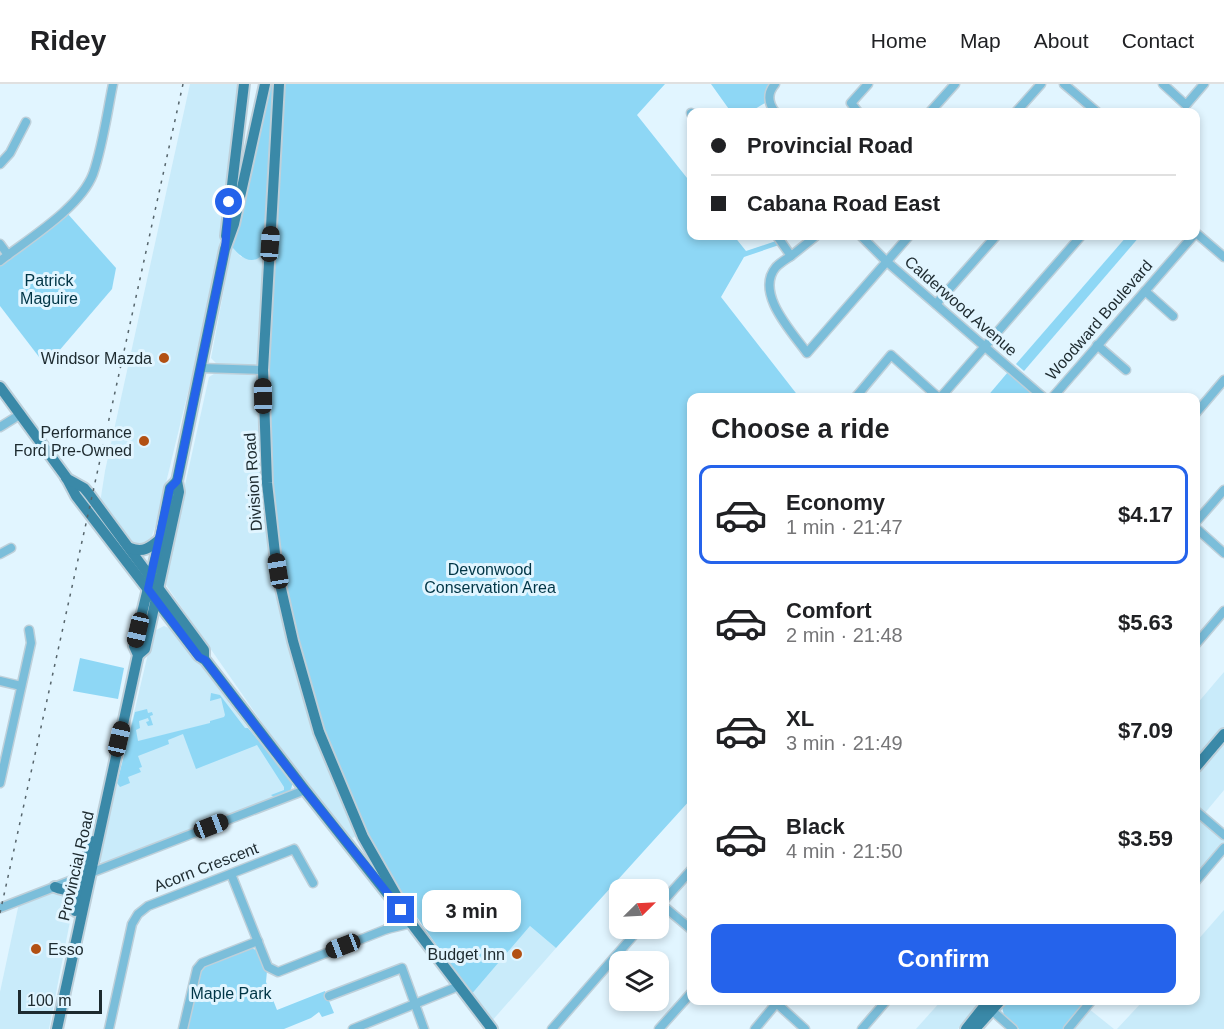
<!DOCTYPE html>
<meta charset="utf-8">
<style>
:root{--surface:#fff;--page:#f6f6f6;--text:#202124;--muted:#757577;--line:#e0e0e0;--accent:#2563eb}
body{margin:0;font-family:Helvetica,sans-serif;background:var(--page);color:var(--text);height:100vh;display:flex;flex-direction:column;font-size:22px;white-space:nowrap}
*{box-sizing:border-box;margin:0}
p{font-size:20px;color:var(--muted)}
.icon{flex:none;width:33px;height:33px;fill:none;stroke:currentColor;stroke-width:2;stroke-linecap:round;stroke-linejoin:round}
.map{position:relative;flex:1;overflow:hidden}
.drawer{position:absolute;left:687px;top:309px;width:513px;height:612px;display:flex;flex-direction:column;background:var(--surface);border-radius:12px;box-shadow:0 3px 9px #0003}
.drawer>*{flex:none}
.hud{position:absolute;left:687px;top:24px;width:513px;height:132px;border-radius:12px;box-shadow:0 3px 9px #0003;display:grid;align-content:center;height:132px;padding:0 24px;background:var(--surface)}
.needle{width:39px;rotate:66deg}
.tools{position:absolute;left:609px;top:795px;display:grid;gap:12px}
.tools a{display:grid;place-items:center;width:60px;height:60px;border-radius:12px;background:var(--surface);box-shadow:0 3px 9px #0003;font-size:30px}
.scale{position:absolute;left:18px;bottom:15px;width:84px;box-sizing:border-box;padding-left:6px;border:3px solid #1d2a2f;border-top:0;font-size:16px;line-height:21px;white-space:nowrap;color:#1d2a2f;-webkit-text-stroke:4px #e1f5ff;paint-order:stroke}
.end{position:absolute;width:27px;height:27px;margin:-14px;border:8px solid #2563eb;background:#fff;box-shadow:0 0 0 3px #fff}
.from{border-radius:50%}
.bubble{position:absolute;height:42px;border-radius:12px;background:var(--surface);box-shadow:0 3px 9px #0003;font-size:20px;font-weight:600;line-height:42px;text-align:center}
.car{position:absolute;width:18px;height:36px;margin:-18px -9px;border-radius:8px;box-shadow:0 0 4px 2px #0007;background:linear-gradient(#222 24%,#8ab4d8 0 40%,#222 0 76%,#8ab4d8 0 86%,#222 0)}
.hud b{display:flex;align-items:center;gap:21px;height:57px;font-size:22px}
.hud b+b{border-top:2px solid var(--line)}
.hud i{width:15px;height:15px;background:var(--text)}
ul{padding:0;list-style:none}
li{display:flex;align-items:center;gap:18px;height:99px;margin:0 12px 9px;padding:0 12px;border:3px solid transparent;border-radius:12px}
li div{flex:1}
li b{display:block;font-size:22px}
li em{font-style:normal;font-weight:600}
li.current{border-color:var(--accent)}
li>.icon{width:54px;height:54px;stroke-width:1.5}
h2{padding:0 24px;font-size:27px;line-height:72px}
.cta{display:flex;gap:12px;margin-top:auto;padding:12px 24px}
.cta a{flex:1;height:69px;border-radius:12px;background:var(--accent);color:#fff;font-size:24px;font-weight:600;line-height:69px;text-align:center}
header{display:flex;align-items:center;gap:36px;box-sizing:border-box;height:84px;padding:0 30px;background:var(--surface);border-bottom:2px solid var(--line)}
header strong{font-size:28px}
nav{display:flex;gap:33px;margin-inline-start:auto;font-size:21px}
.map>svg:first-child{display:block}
.built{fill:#c9ebfa}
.green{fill:#8ed7f5}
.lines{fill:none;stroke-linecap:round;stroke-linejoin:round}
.minor-casing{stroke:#bed0da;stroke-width:11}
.major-casing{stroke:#bed0da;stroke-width:14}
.minor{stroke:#7bbeda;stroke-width:8}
.major{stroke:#3a89a8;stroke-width:10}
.rail{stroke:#56656c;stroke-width:1.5;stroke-dasharray:3 6;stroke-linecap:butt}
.route{stroke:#2563eb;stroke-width:8}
.poi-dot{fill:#b25013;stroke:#e1f5ff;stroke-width:2}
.labels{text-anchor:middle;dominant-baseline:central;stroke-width:6;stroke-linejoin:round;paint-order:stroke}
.park-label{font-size:16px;fill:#013546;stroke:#e1f5ff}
.street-label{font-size:16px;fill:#1d2a2f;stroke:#e1f5ff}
.poi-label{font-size:16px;fill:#1d2a2f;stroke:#e1f5ff;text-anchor:end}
</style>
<header>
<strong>Ridey</strong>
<nav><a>Home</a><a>Map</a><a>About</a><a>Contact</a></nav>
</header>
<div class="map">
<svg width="1224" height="945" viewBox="0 0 1224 945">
<rect width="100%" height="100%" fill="#e1f5ff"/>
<g class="built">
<polygon points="190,0 240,0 222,148 196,275 156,440 151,455 144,461 138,462 132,459 100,419 105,387"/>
<polygon points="232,163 241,173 266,166 261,277 257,282 218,281 211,274"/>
<polygon points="217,288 255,290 259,294 359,749 353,754 346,752 293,683 166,501 165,491 209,293"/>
<polygon points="164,542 174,546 248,644 276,676 293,704 290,708 103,780 99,777 151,557 154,547"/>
<polygon points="1224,588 1224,706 1204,730 1224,747 1224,758 1199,789 1196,786 1196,621"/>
<polygon points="59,807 69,809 73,822 49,945 0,945 0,908 19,819"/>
<polygon points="1224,826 1224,945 1117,945 1143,917 1196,916 1196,858"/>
<polygon points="530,842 556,864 491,938 470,912"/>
<polygon points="941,917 982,917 958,945 916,945"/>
<polygon points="1089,925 1114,945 1072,945"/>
</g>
<g class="green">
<path d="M267,0H277L266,166C255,183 243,176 232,163Z"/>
<polygon points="281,0 665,0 637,31 691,99 692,152 734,152 746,167 776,157 779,161 744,173 721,213 799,313 692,314 691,715 556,864 530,842 470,912 451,886 435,859 407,819 357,734 315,626 281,488 272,434 268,328 268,272"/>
<polygon points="711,0 770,0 764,12 765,19 750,28 731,28"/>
<polygon points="67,129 116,184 112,205 46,282 0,222 0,181"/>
<polygon points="1127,152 1140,152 1024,287 1016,280"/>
<polygon points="1008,288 1038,314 986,314"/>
<polygon points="80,574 124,584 118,615 73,607"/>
<polygon points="211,609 220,611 245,644 248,644 293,698 290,708 275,714 271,711 284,706 284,703 257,661 196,685 183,650 168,656 169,660 138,672 142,683 139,684 141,688 128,693 130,699 120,703 117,699 135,628 147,625 148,629 152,628 153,631 150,632 153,641 148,642 146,638 149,637 148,634 139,637 140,644 136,646 138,657 210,639 210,637 224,633 225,631 221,614 210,617"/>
<polygon points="250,864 257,866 267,887 266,898 277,926 325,907 334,929 322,933 319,928 311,934 284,945 187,945 200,886 204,881"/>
<polygon points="1083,916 1082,923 1063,945 1019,945 1004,931 1002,923 1005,917"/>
</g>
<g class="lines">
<defs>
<g id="minor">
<polyline points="1064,0 1097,28"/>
<polyline points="1163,0 1186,21 1204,0"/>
<path d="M775,28C768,19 767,9 775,0"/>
<polyline points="858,28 851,19 868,0"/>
<polyline points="930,28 955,0"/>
<polyline points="1016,28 1041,0"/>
<polyline points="691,29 692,31"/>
<polyline points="0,80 10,69 26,38"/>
<polyline points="1196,149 1224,173"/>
<path d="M777,152L791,172C786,175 780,179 776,183C754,209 793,249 807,269L909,152"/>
<polyline points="861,152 886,177 1044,314"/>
<polyline points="0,160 8,171"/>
<polyline points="791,172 816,152"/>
<path d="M0,177C28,155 80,124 93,90C103,61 107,29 113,0"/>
<polyline points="1145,207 1173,232"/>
<polyline points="936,220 996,152"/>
<polyline points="1097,261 1126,286"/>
<polyline points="201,284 263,286"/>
<polyline points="855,314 891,271 939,314"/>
<polyline points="940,314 1081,152"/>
<polyline points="1052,314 1193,152"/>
<polyline points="1196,329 1224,296"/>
<polyline points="0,343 21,330"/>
<polyline points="1196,438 1224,406"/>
<polyline points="1196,444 1224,469"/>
<polyline points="0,470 11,464"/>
<polyline points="1196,560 1224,527"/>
<polyline points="0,597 21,602"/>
<polyline points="0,699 31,559 29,546"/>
<polyline points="1196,727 1224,751"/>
<polyline points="231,790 268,883 278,888 387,845 412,839"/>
<polyline points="1196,797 1224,764"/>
<polyline points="661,820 692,846"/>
<polyline points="658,823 692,785"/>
<polyline points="0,824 305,706"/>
<polyline points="387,845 401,827"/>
<polyline points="329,912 402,884 424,945"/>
<polyline points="773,916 805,945"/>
<polyline points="988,923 1013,945"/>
<polyline points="109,945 132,840 138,830 148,822 294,765 313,799"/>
<polyline points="183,945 197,885 202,879 258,857"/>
<polyline points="353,945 459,902"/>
<polyline points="552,945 640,844"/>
<polyline points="659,945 692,908"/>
<polyline points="755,945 779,916"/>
<polyline points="862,945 887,916"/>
<polyline points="1068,945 1092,916"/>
</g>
<g id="major">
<polyline points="279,0 263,286 267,399 277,487 293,557 319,648 363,753 412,839"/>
<polyline points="226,152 244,0"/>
<polyline points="0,303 66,393 76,412 199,572 205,576 305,706 389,812"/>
<polyline points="66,394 84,404 89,410 204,566 204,574"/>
<path d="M130,464C143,469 150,464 160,455"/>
<polyline points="138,571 145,565 179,408 177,397 225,165 234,140 265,0"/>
<polyline points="1196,683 1224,650"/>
<path d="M55,803C65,808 73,802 76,818"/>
<polyline points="75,827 92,757"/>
<polyline points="408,835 492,945"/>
<polyline points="57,945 138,571 134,562 160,455 170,404 177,397"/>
<polyline points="966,945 989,916"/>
<polyline points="975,945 1001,916"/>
</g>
</defs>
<use href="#minor" class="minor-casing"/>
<use href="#major" class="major-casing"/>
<use href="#minor" class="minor"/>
<use href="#major" class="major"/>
<polyline class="rail" points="0,829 183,0"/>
</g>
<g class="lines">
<polyline class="route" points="229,118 225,165 177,397 170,404 148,505 199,573 205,576 300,700 401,826"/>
</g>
<g class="poi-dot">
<circle cx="164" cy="274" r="6"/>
<circle cx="144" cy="357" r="6"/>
<circle cx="36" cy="865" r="6"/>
<circle cx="517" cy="870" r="6"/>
</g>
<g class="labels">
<g class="park-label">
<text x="49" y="196">Patrick<tspan x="49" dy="18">Maguire</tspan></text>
<text x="490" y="485">Devonwood<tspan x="490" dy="18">Conservation Area</tspan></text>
<text x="231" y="909">Maple Park</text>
</g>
<g class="street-label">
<text transform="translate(961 222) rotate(41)">Calderwood Avenue</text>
<text transform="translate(1099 236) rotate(-49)">Woodward Boulevard</text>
<text transform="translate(253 398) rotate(-94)">Division Road</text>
<text transform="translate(76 782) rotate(-77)">Provincial Road</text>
<text transform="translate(206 783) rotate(-21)">Acorn Crescent</text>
</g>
<g class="poi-label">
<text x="152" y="274">Windsor Mazda</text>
<text x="132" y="348">Performance<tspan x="132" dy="18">Ford Pre-Owned</tspan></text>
<text x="48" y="865" text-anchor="start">Esso</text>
<text x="505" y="870">Budget Inn</text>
</g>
</g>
</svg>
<div class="tools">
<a><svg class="needle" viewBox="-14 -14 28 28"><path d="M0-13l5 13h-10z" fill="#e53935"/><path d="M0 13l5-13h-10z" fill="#757577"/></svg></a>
<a><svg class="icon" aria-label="layers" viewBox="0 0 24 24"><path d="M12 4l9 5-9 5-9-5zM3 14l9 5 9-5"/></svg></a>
</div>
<div class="scale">100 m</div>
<i class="end from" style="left:229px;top:118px"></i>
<i class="end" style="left:401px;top:826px"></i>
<div class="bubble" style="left:422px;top:806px;width:99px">3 min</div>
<i class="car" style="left:270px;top:160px;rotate:4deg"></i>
<i class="car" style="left:263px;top:312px;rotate:359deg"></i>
<i class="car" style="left:278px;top:487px;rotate:351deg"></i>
<i class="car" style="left:138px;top:546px;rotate:193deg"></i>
<i class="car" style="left:119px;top:655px;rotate:13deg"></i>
<i class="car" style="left:211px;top:742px;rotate:69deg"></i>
<i class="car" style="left:343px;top:862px;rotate:249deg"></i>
<div class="hud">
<b><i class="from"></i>Provincial Road</b>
<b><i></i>Cabana Road East</b>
</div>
<section class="drawer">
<h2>Choose a ride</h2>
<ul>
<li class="current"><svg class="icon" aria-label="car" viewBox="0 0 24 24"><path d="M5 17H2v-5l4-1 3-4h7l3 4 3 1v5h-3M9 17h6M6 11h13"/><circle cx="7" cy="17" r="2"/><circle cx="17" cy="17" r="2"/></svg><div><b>Economy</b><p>1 min · 21:47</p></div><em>$4.17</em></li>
<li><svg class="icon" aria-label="car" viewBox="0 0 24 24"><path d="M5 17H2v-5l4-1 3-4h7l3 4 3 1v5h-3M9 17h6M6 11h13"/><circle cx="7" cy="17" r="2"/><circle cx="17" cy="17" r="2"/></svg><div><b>Comfort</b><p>2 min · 21:48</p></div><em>$5.63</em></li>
<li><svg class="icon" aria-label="car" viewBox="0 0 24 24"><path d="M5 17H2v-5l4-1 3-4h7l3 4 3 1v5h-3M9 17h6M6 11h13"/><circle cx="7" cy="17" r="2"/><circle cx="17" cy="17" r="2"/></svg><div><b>XL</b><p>3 min · 21:49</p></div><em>$7.09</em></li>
<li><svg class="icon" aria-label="car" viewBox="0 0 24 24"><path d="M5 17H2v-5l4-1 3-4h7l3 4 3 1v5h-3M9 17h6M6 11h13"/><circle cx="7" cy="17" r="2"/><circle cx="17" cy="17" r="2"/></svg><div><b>Black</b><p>4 min · 21:50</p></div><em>$3.59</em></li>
</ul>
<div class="cta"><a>Confirm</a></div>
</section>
</div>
